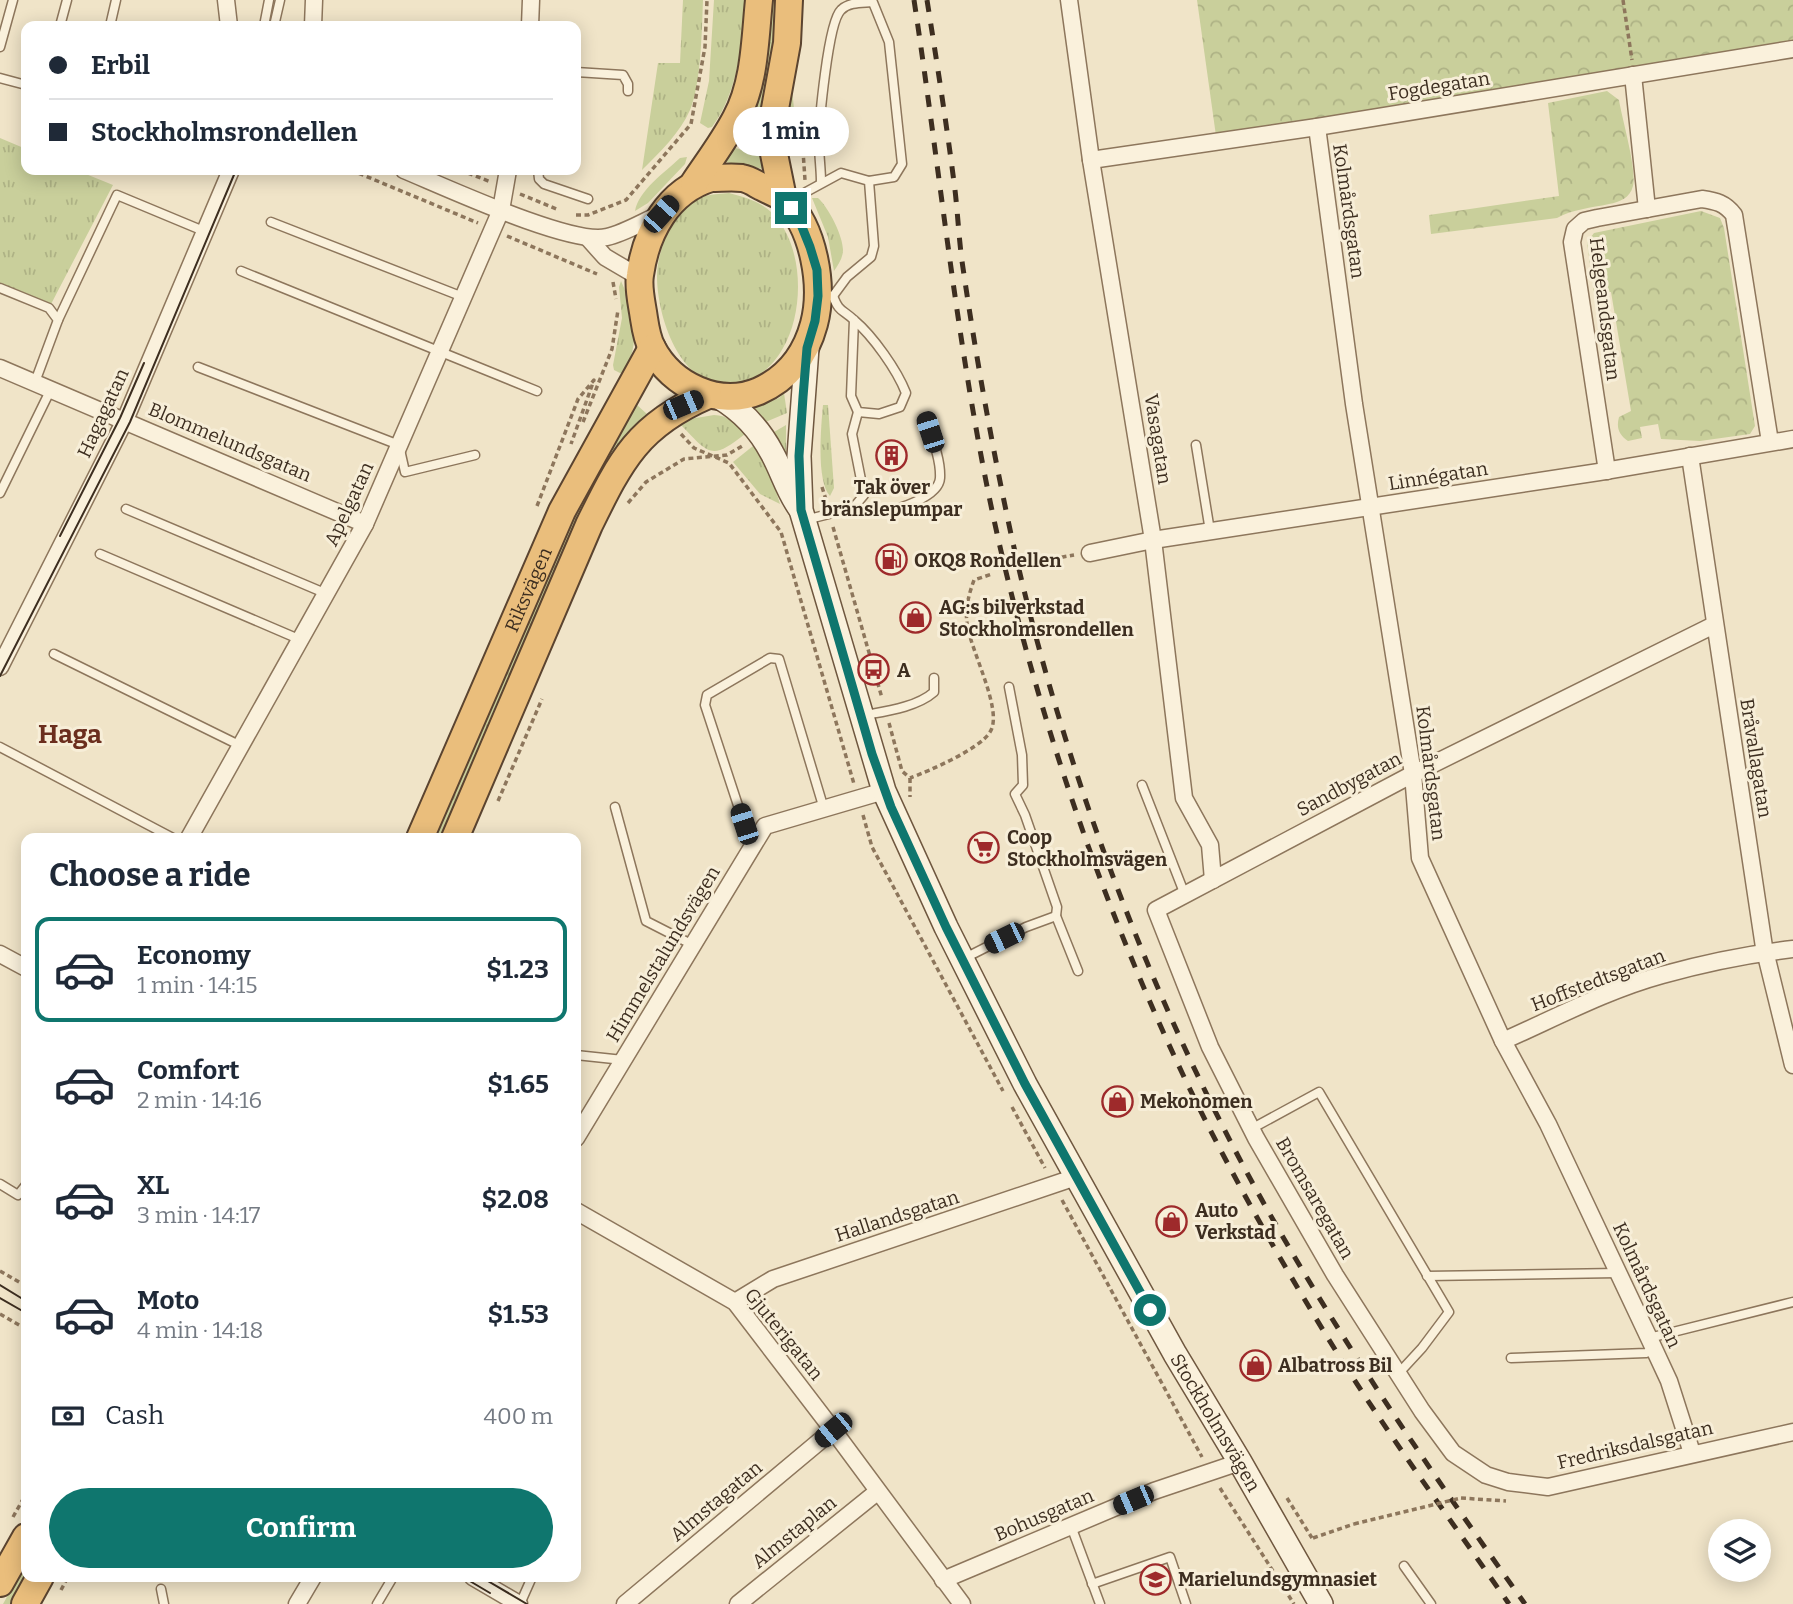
<!DOCTYPE html>
<meta charset="utf-8">
<style>
:root{--surface:#fff;--page:#f6f6f7;--text:#1f2937;--muted:#747a83;--line:#e0e1e3;--accent:#0f766e}
body{margin:0;font-family:Bitter,serif;background:var(--page);color:var(--text);height:100vh;display:flex;flex-direction:column;font-size:26px;white-space:nowrap}
*{box-sizing:border-box;margin:0}
p{font-size:23px;color:var(--muted)}
.icon{flex:none;width:38px;height:38px;fill:none;stroke:currentColor;stroke-width:2;stroke-linecap:round;stroke-linejoin:round}
.map{position:relative;flex:1;overflow:hidden}
.sheet{position:absolute;left:21px;top:833px;width:560px;height:749px;display:flex;flex-direction:column;background:var(--surface);border-radius:14px;box-shadow:0 4px 18px #0003}
.sheet>*{flex:none}
.guide{position:absolute;left:21px;top:21px;width:560px;height:154px;border-radius:14px;box-shadow:0 4px 18px #0003;display:grid;align-content:center;height:154px;padding:0 28px;background:var(--surface)}
.controls{position:absolute;left:1708px;top:1519px;display:grid;gap:14px}
.controls a{display:grid;place-items:center;width:63px;height:63px;border-radius:50%;background:var(--surface);box-shadow:0 4px 18px #0003;font-size:35px}
.end{position:absolute;width:32px;height:32px;margin:-16px;border:9px solid #0f766e;background:#fff;box-shadow:0 0 0 4px #fff}
.from{border-radius:50%}
.bubble{position:absolute;height:49px;border-radius:24px;background:var(--surface);box-shadow:0 4px 18px #0003;font-size:23px;font-weight:700;line-height:49px;text-align:center}
.car{position:absolute;width:21px;height:42px;margin:-21px -10px;border-radius:9px;box-shadow:0 0 5px 2px #0007;background:linear-gradient(#222 24%,#8ab4d8 0 40%,#222 0 76%,#8ab4d8 0 86%,#222 0)}
.guide b{display:flex;align-items:center;gap:24px;height:66px;font-size:26px}
.guide b+b{border-top:2px solid var(--line)}
.guide i{width:18px;height:18px;background:var(--text)}
ul{padding:0;list-style:none}
li{display:flex;align-items:center;gap:21px;height:105px;margin:0 14px 10px;padding:0 14px;border:4px solid transparent;border-radius:14px}
li div{flex:1}
li b{display:block;font-size:26px}
li em{font-style:normal;font-weight:700}
li.on{border-color:var(--accent)}
li>.icon{width:63px;height:63px;stroke-width:1.5}
h2{padding:0 28px;font-size:32px;line-height:84px}
.pay{display:flex;align-items:center;gap:18px;height:77px;padding:0 28px;font-size:26px}
.pay p{margin-inline-start:auto}
.action{display:flex;gap:14px;margin-top:auto;padding:14px 28px}
.action a{flex:1;height:80px;border-radius:42px;background:var(--accent);color:#fff;font-size:28px;font-weight:700;line-height:80px;text-align:center}
.map>svg:first-child{display:block}
.grass{fill:url(#grass-tufts)}
.park{fill:url(#park-crowns)}
.lines{fill:none;stroke-linecap:round;stroke-linejoin:round}
.service-casing{stroke:#8d765c;stroke-width:11}
.minor-casing{stroke:#8d765c;stroke-width:19}
.secondary-casing{stroke:#6f573f;stroke-width:26}
.trunk-casing{stroke:#5b4430;stroke-width:30}
.path{stroke:#8d765c;stroke-width:3.5;stroke-dasharray:5 3.5;stroke-linecap:butt}
.service{stroke:#faf1dc;stroke-width:8}
.minor{stroke:#faf1dc;stroke-width:16}
.secondary{stroke:#faf1dc;stroke-width:23}
.trunk{stroke:#eabe7c;stroke-width:26}
.tram{stroke:#3d2e20;stroke-width:2}
.rail{stroke:#3d2e20;stroke-width:5;stroke-dasharray:12 12;stroke-linecap:butt}
.path-bridge{stroke:#8d765c;stroke-width:3.5;stroke-dasharray:5 3.5;stroke-linecap:butt}
.route{stroke:#0f766e;stroke-width:9}
.labels{text-anchor:middle;dominant-baseline:central;stroke-width:6;stroke-linejoin:round;paint-order:stroke}
.street-label{font-size:19px;fill:#3d2e20;stroke:#f7eed8}
.poi-label{font-size:19px;font-weight:bold;fill:#3d2e20;stroke:#f7eed8;text-anchor:start}
.district-label{font-size:26px;font-weight:bold;fill:#6b2e1e;stroke:#f7eed8}
</style>
<div class="map">
<svg width="1793" height="1604" viewBox="0 0 1793 1604">
<defs>
<pattern id="grass-tufts" width="24" height="20" patternUnits="userSpaceOnUse" patternTransform="scale(1.75)"><rect width="24" height="20" fill="#c9cf9b"/><path d="M3 7l-1-3M5 7V3M7 7l1-3M15 17l-1-3M17 17v-4M19 17l1-3" fill="none" stroke="#aeb285"/></pattern>
<pattern id="park-crowns" width="20" height="18" patternUnits="userSpaceOnUse" patternTransform="scale(1.75)"><rect width="20" height="18" fill="#c9cf9b"/><path d="M2 6a3 3 0 1 1 6 0M12 15a3 3 0 1 1 6 0" fill="none" stroke="#aeb285"/></pattern>
</defs>
<rect width="100%" height="100%" fill="#f0e4c8"/>
<g class="grass">
<path d="M683,0H703C702,28 701,85 690,110C680,133 660,152 642,170L658,63H680Z"/>
<path d="M714,0H747C741,43 739,91 712,127L708,128L700,123L709,81Z"/>
<polygon points="770,0 778,0 760,143 736,135"/>
<polygon points="790,70 798,147 783,143"/>
<polygon points="0,138 26,149 26,170 76,170 113,185 49,308 0,288"/>
<polygon points="728,146 761,155 764,169 719,161"/>
<path d="M687,157L685,164L648,203L635,211C639,190 664,173 680,158Z"/>
<path d="M729,193C744,197 760,201 772,213C804,245 805,310 783,348C774,364 762,376 744,382C686,402 657,322 657,276C657,253 670,220 689,204C699,195 715,194 729,193Z"/>
<path d="M812,198H818C829,208 843,236 843,250C843,258 838,265 834,271L828,237Z"/>
<path d="M621,281C635,311 642,346 622,374L614,370L613,365L622,318L619,287Z"/>
<polygon points="784,393 787,413 761,424 751,409 779,398"/>
<polygon points="637,405 647,414 623,443 443,838 433,838 575,509"/>
<path d="M823,405H828L834,488L830,496C816,481 821,426 823,405Z"/>
<path d="M714,415C728,415 736,424 745,434C711,461 709,454 681,425L690,419Z"/>
<polygon points="786,425 786,465 769,435"/>
<polygon points="753,446 767,462 780,504 760,494 733,462"/>
<polygon points="26,1563 26,1576 10,1604 3,1604"/>
</g>
<g class="park">
<polygon points="1197,0 1793,0 1793,49 1217,143"/>
<path d="M1607,91L1619,100C1622,119 1637,169 1633,186C1630,198 1620,202 1609,204C1591,208 1573,209 1557,218L1431,234L1429,215L1559,196L1548,103Z"/>
<path d="M1701,211L1720,218L1724,228L1755,426L1750,434L1700,441L1661,439L1658,424L1640,427L1642,438L1628,441C1619,435 1616,428 1619,417L1631,411L1611,292L1594,294L1587,242L1594,233Z"/>
</g>
<g class="lines">
<defs>
<g id="service">
<polyline points="60,26 67,0"/>
<polyline points="110,26 116,0"/>
<polyline points="264,26 269,0"/>
<polyline points="274,26 280,0"/>
<polyline points="0,47 13,0"/>
<polyline points="576,72 623,75 628,84 628,91"/>
<polyline points="0,78 26,85"/>
<polyline points="538,170 539,179 544,184 588,199"/>
<polyline points="869,181 894,177 902,164 889,42 872,0"/>
<path d="M821,182C821,169 819,156 819,143C819,122 828,22 841,10C849,2 862,3 872,2"/>
<polyline points="793,206 806,192 841,173 869,181 874,246 871,257 847,277 833,296 830,296"/>
<polyline points="271,222 463,297"/>
<polyline points="241,271 537,391"/>
<polyline points="0,288 49,308 58,320 35,382"/>
<path d="M833,296C839,312 842,309 854,320C873,336 897,370 906,393L900,407L879,414L858,412L851,396L854,320"/>
<polyline points="58,320 117,195 206,232"/>
<polyline points="198,367 399,445 405,472 475,455"/>
<polyline points="1196,445 1210,531"/>
<polyline points="0,493 51,389"/>
<path d="M853,508C862,509 872,513 881,512C897,510 939,497 940,478C941,458 931,436 925,418"/>
<polyline points="126,509 327,594"/>
<polyline points="805,520 853,508 864,495 852,434 858,412"/>
<polyline points="100,554 301,640"/>
<polyline points="54,654 239,745"/>
<polyline points="1009,687 1022,755 1023,785 1015,794 1025,815 1057,907 1056,916 1078,971"/>
<path d="M865,715C887,711 917,707 934,692V678"/>
<polyline points="0,747 173,838"/>
<polyline points="1142,785 1185,895"/>
<polyline points="615,807 646,921 693,945"/>
<polyline points="752,848 705,705 707,695 770,658 779,659 824,809"/>
<polyline points="963,959 1026,927 1056,916"/>
<polyline points="576,1055 623,1060"/>
<polyline points="1251,1129 1319,1092 1449,1312 1422,1348 1398,1374"/>
<polyline points="0,1184 18,1195 26,1185"/>
<polyline points="1427,1276 1618,1273"/>
<polyline points="1649,1338 1793,1302"/>
<polyline points="1511,1358 1646,1353 1655,1350"/>
<polyline points="1071,1526 1100,1604"/>
<polyline points="1404,1566 1431,1604"/>
<polyline points="1092,1584 1170,1557 1186,1604"/>
<polyline points="161,1589 164,1604"/>
<polyline points="377,1604 393,1577"/>
<polyline points="520,1604 532,1577"/>
</g>
<g id="minor">
<polyline points="226,0 229,26"/>
<polyline points="1069,0 1091,160 1153,540 1184,798 1210,845 1213,880"/>
<polyline points="313,26 314,0"/>
<polyline points="530,26 531,0"/>
<polyline points="1633,75 1647,209"/>
<polyline points="1317,127 1354,404 1413,774 1420,858 1503,1041 1548,1124 1649,1338 1669,1381 1692,1453"/>
<polyline points="1091,160 1317,127 1793,49"/>
<path d="M404,170C443,186 572,246 607,237C625,233 644,221 661,214"/>
<polyline points="588,238 605,257 639,277"/>
<polyline points="0,368 365,524"/>
<polyline points="1690,456 1764,947 1793,1065"/>
<path d="M1607,471L1572,242L1575,229L1584,221L1597,218L1702,199C1716,201 1725,203 1734,215L1770,442"/>
<polyline points="1090,553 1153,540 1599,472 1793,439"/>
<polyline points="1714,625 1413,774 1156,910 1210,1047 1256,1138 1335,1275 1422,1411 1453,1453 1486,1475 1508,1482 1548,1487 1793,1432"/>
<polyline points="0,667 125,420 231,170"/>
<polyline points="189,838 365,524 501,210 508,170"/>
<polyline points="0,954 26,968"/>
<path d="M1503,1041C1555,1018 1607,990 1662,975C1705,963 1749,954 1793,949"/>
<polyline points="576,1138 765,826 884,791"/>
<polyline points="576,1211 735,1302 833,1430 962,1604"/>
<polyline points="735,1302 773,1279 1076,1177"/>
<polyline points="473,1577 519,1604"/>
<polyline points="943,1580 1154,1491 1240,1462"/>
<polyline points="297,1604 313,1577"/>
<polyline points="625,1604 833,1430"/>
<polyline points="738,1604 877,1492"/>
</g>
<g id="secondary">
<path id="s1" d="M807,348L799,456L801,510L884,791L946,927L1025,1084L1175,1354L1240,1462L1321,1604"/>
<path d="M719,397C741,410 760,430 772,453C782,471 787,490 799,507"/>
</g>
<g id="trunk">
<path d="M711,178C721,178 732,177 742,178C749,179 756,184 762,187C769,191 779,194 785,200C814,228 824,286 814,324C806,354 788,378 759,391C719,408 672,386 652,348C646,337 645,324 643,312C641,300 638,286 640,275C646,232 668,191 711,178Z"/>
<path d="M694,183C708,162 724,141 736,118C755,83 755,39 759,0"/>
<polyline points="783,198 773,149 772,125 787,43 789,0"/>
<path id="s2" d="M420,838L562,511L652,348"/>
<path d="M455,838L589,525C621,460 638,425 708,395"/>
<polyline points="0,1583 26,1537"/>
<polyline points="25,1604 40,1577"/>
</g>
</defs>
<use href="#service" class="service-casing"/>
<use href="#minor" class="minor-casing"/>
<use href="#secondary" class="secondary-casing"/>
<use href="#trunk" class="trunk-casing"/>
<g class="path">
<polyline points="1623,0 1632,60"/>
<polyline points="800,107 805,180"/>
<polyline points="351,170 478,223"/>
<polyline points="460,170 491,182"/>
<polyline points="520,194 559,210"/>
<polyline points="576,215 588,215 626,200 691,124 705,47 707,0"/>
<polyline points="507,236 597,274"/>
<polyline points="613,282 616,299"/>
<polyline points="583,422 612,349 618,310"/>
<polyline points="681,434 694,448 729,463 781,532 854,784"/>
<polyline points="822,487 827,503"/>
<polyline points="628,503 646,482 684,459 727,455 744,445"/>
<polyline points="537,506 578,399 594,380 571,444"/>
<polyline points="833,527 882,698"/>
<polyline points="1028,563 1074,555"/>
<path d="M889,723L902,771L910,778C929,771 980,749 990,732C1004,711 970,650 967,623C965,608 969,594 974,580L992,574"/>
<polyline points="910,778 910,797"/>
<polyline points="498,801 542,699"/>
<polyline points="863,815 872,847 1003,1091"/>
<polyline points="1012,1107 1045,1168"/>
<polyline points="1062,1200 1202,1457"/>
<polyline points="0,1271 26,1286"/>
<polyline points="0,1314 26,1329"/>
<polyline points="1220,1488 1294,1604"/>
<polyline points="1287,1498 1312,1538"/>
<polyline points="1461,1498 1506,1501"/>
<polyline points="13,1517 26,1494"/>
<polyline points="1313,1538 1354,1524"/>
<polyline points="61,1590 68,1577"/>
</g>
<use href="#service" class="service"/>
<use href="#minor" class="minor"/>
<use href="#secondary" class="secondary"/>
<use href="#trunk" class="trunk"/>
<g class="tram">
<polyline points="60,536 120,418 144,363"/>
<polyline points="0,676 130,422 236,170"/>
<polyline points="0,1285 26,1301"/>
<polyline points="0,1298 26,1313"/>
<polyline points="463,1577 490,1593"/>
<polyline points="481,1577 527,1604"/>
</g>
<g class="rail">
<path d="M914,0C942,184 959,370 1001,551C1042,726 1101,899 1177,1062C1220,1154 1270,1243 1323,1330C1380,1424 1446,1513 1509,1604"/>
<path d="M927,0C937,63 947,127 955,190C958,216 959,242 963,268C976,357 992,446 1011,534C1061,763 1152,1005 1267,1209C1344,1346 1434,1476 1525,1604"/>
</g>
<polyline class="path-bridge" points="1354,1524 1461,1498"/>
</g>
<g class="lines">
<polyline class="route" points="791,208 798,217 810,247 817,270 818,296 815,321 807,348 803,397 799,456 801,510 872,754 891,807 946,927 1025,1084 1150,1310"/>
</g>
<defs>
<symbol id="building-ring" viewBox="-11 -11 22 22"><circle r="9.5" fill="#f7eed8" stroke="#9e2a2b" stroke-width="1.5"/><path d="M-4-6H4V6H1V3H-1V6H-4ZM-2.5-4.3h1.7v1.8h-1.7ZM.8-4.3h1.7v1.8H.8ZM-2.5-1h1.7V.8h-1.7ZM.8-1h1.7V.8H.8Z" fill="#9e2a2b"/></symbol>
<symbol id="fuel-ring" viewBox="-11 -11 22 22"><circle r="9.5" fill="#f7eed8" stroke="#9e2a2b" stroke-width="1.5"/><path d="M-5.5-6h7V0h2V4h1.3V-2.5L3-4.5l.8-.8L6-3V5H2.5V1h-1V6h-7ZM-4.2-4.7v3.2H.2V-4.7Z" fill="#9e2a2b"/></symbol>
<symbol id="shop-ring" viewBox="-11 -11 22 22"><circle r="9.5" fill="#f7eed8" stroke="#9e2a2b" stroke-width="1.5"/><path d="M-5-2.5h2.3a2.7 3.5 0 0 1 5.4 0H5L5.5 6h-11ZM-1.5-2.5h3a1.5 2.3 0 0 0-3 0Z" fill="#9e2a2b"/></symbol>
<symbol id="bus-ring" viewBox="-11 -11 22 22"><circle r="9.5" fill="#f7eed8" stroke="#9e2a2b" stroke-width="1.5"/><path d="M-5-6H5V4H4V6H2V4H-2V6H-4V4H-5ZM-3.5-4V0h7V-4ZM-3.5 1.2v1.5H-2V1.2ZM2 1.2v1.5H3.5V1.2Z" fill="#9e2a2b"/></symbol>
<symbol id="supermarket-ring" viewBox="-11 -11 22 22"><circle r="9.5" fill="#f7eed8" stroke="#9e2a2b" stroke-width="1.5"/><path d="M-6-5.5h2.5l.6 2H6L4.5 2H-2.5L-4.4-4H-6ZM-1.5 3.2a1.3 1.3 0 1 0 .1 0ZM3 3.2a1.3 1.3 0 1 0 .1 0Z" fill="#9e2a2b"/></symbol>
<symbol id="school-ring" viewBox="-11 -11 22 22"><circle r="9.5" fill="#f7eed8" stroke="#9e2a2b" stroke-width="1.5"/><path d="M0-5L7-2L0 1L-7-2ZM-4 1L0 2.5L4 1V4Q0 6-4 4Z" fill="#9e2a2b"/></symbol>
</defs>
<g fill-rule="evenodd">
<use href="#building-ring" x="874" y="438" width="35" height="35"/>
<use href="#fuel-ring" x="874" y="542" width="35" height="35"/>
<use href="#shop-ring" x="898" y="600" width="35" height="35"/>
<use href="#bus-ring" x="856" y="652" width="35" height="35"/>
<use href="#supermarket-ring" x="966" y="830" width="35" height="35"/>
<use href="#shop-ring" x="1100" y="1084" width="35" height="35"/>
<use href="#shop-ring" x="1154" y="1204" width="35" height="35"/>
<use href="#shop-ring" x="1238" y="1348" width="35" height="35"/>
<use href="#school-ring" x="1138" y="1562" width="35" height="35"/>
</g>
<g class="labels">
<g class="street-label">
<text transform="translate(1439 86) rotate(-9)">Fogdegatan</text>
<text transform="translate(1349 211) rotate(82)">Kolmårdsgatan</text>
<text transform="translate(1605 309) rotate(83)">Helgeandsgatan</text>
<text transform="translate(103 413) rotate(-65)">Hagagatan</text>
<text transform="translate(1158 439) rotate(81)">Vasagatan</text>
<text transform="translate(230 442) rotate(23)">Blommelundsgatan</text>
<text transform="translate(1438 476) rotate(-9)">Linnégatan</text>
<text transform="translate(349 504) rotate(-65)">Apelgatan</text>
<text stroke="none"><textPath href="#s2" startOffset="271">Riksvägen</textPath></text>
<text transform="translate(1756 758) rotate(81)">Bråvallagatan</text>
<text transform="translate(1431 773) rotate(83)">Kolmårdsgatan</text>
<text transform="translate(1349 784) rotate(-28)">Sandbygatan</text>
<text transform="translate(663 954) rotate(-59)">Himmelstalundsvägen</text>
<text transform="translate(1598 980) rotate(-21)">Hoffstedtsgatan</text>
<text transform="translate(1315 1198) rotate(60)">Bromsaregatan</text>
<text transform="translate(897 1216) rotate(-18)">Hallandsgatan</text>
<text transform="translate(1647 1285) rotate(65)">Kolmårdsgatan</text>
<text transform="translate(784 1334) rotate(51)">Gjuterigatan</text>
<text stroke="none"><textPath href="#s1" startOffset="1169">Stockholmsvägen</textPath></text>
<text transform="translate(1635 1445) rotate(-13)">Fredriksdalsgatan</text>
<text transform="translate(716 1501) rotate(-40)">Almstagatan</text>
<text transform="translate(1044 1515) rotate(-23)">Bohusgatan</text>
<text transform="translate(794 1532) rotate(-39)">Almstaplan</text>
</g>
<g class="poi-label">
<text x="892" y="487" text-anchor="middle">Tak över<tspan x="892" dy="22">bränslepumpar</tspan></text>
<text x="914" y="560">OKQ8 Rondellen</text>
<text x="939" y="607">AG:s bilverkstad<tspan x="939" dy="22">Stockholmsrondellen</tspan></text>
<text x="897" y="670">A</text>
<text x="1007" y="837">Coop<tspan x="1007" dy="22">Stockholmsvägen</tspan></text>
<text x="1140" y="1101">Mekonomen</text>
<text x="1195" y="1210">Auto<tspan x="1195" dy="22">Verkstad</tspan></text>
<text x="1278" y="1365">Albatross Bil</text>
<text x="1178" y="1579">Marielundsgymnasiet</text>
</g>
<g class="district-label">
<text x="70" y="734">Haga</text>
</g>
</g>
</svg>
<div class="controls">
<a><svg class="icon" aria-label="layers" viewBox="0 0 24 24"><path d="M12 4l9 5-9 5-9-5zM3 14l9 5 9-5"/></svg></a>
</div>
<i class="end from" style="left:1150px;top:1310px"></i>
<i class="end" style="left:791px;top:208px"></i>
<div class="bubble" style="left:733px;top:107px;width:116px">1 min</div>
<i class="car" style="left:661px;top:214px;rotate:42deg"></i>
<i class="car" style="left:683px;top:405px;rotate:67deg"></i>
<i class="car" style="left:930px;top:432px;rotate:342deg"></i>
<i class="car" style="left:744px;top:824px;rotate:342deg"></i>
<i class="car" style="left:1004px;top:938px;rotate:244deg"></i>
<i class="car" style="left:833px;top:1430px;rotate:230deg"></i>
<i class="car" style="left:1133px;top:1500px;rotate:247deg"></i>
<div class="guide">
<b><i class="from"></i>Erbil</b>
<b><i></i>Stockholmsrondellen</b>
</div>
<section class="sheet">
<h2>Choose a ride</h2>
<ul>
<li class="on"><svg class="icon" aria-label="car" viewBox="0 0 24 24"><path d="M5 17H2v-5l4-1 3-4h7l3 4 3 1v5h-3M9 17h6M6 11h13"/><circle cx="7" cy="17" r="2"/><circle cx="17" cy="17" r="2"/></svg><div><b>Economy</b><p>1 min · 14:15</p></div><em>$1.23</em></li>
<li><svg class="icon" aria-label="car" viewBox="0 0 24 24"><path d="M5 17H2v-5l4-1 3-4h7l3 4 3 1v5h-3M9 17h6M6 11h13"/><circle cx="7" cy="17" r="2"/><circle cx="17" cy="17" r="2"/></svg><div><b>Comfort</b><p>2 min · 14:16</p></div><em>$1.65</em></li>
<li><svg class="icon" aria-label="car" viewBox="0 0 24 24"><path d="M5 17H2v-5l4-1 3-4h7l3 4 3 1v5h-3M9 17h6M6 11h13"/><circle cx="7" cy="17" r="2"/><circle cx="17" cy="17" r="2"/></svg><div><b>XL</b><p>3 min · 14:17</p></div><em>$2.08</em></li>
<li><svg class="icon" aria-label="car" viewBox="0 0 24 24"><path d="M5 17H2v-5l4-1 3-4h7l3 4 3 1v5h-3M9 17h6M6 11h13"/><circle cx="7" cy="17" r="2"/><circle cx="17" cy="17" r="2"/></svg><div><b>Moto</b><p>4 min · 14:18</p></div><em>$1.53</em></li>
</ul>
<div class="pay"><svg class="icon" aria-label="cash" viewBox="0 0 24 24"><path d="M3 7h18v10H3z"/><circle cx="12" cy="12" r="2"/></svg>Cash<p>400 m</p></div>
<div class="action"><a>Confirm</a></div>
</section>
</div>
